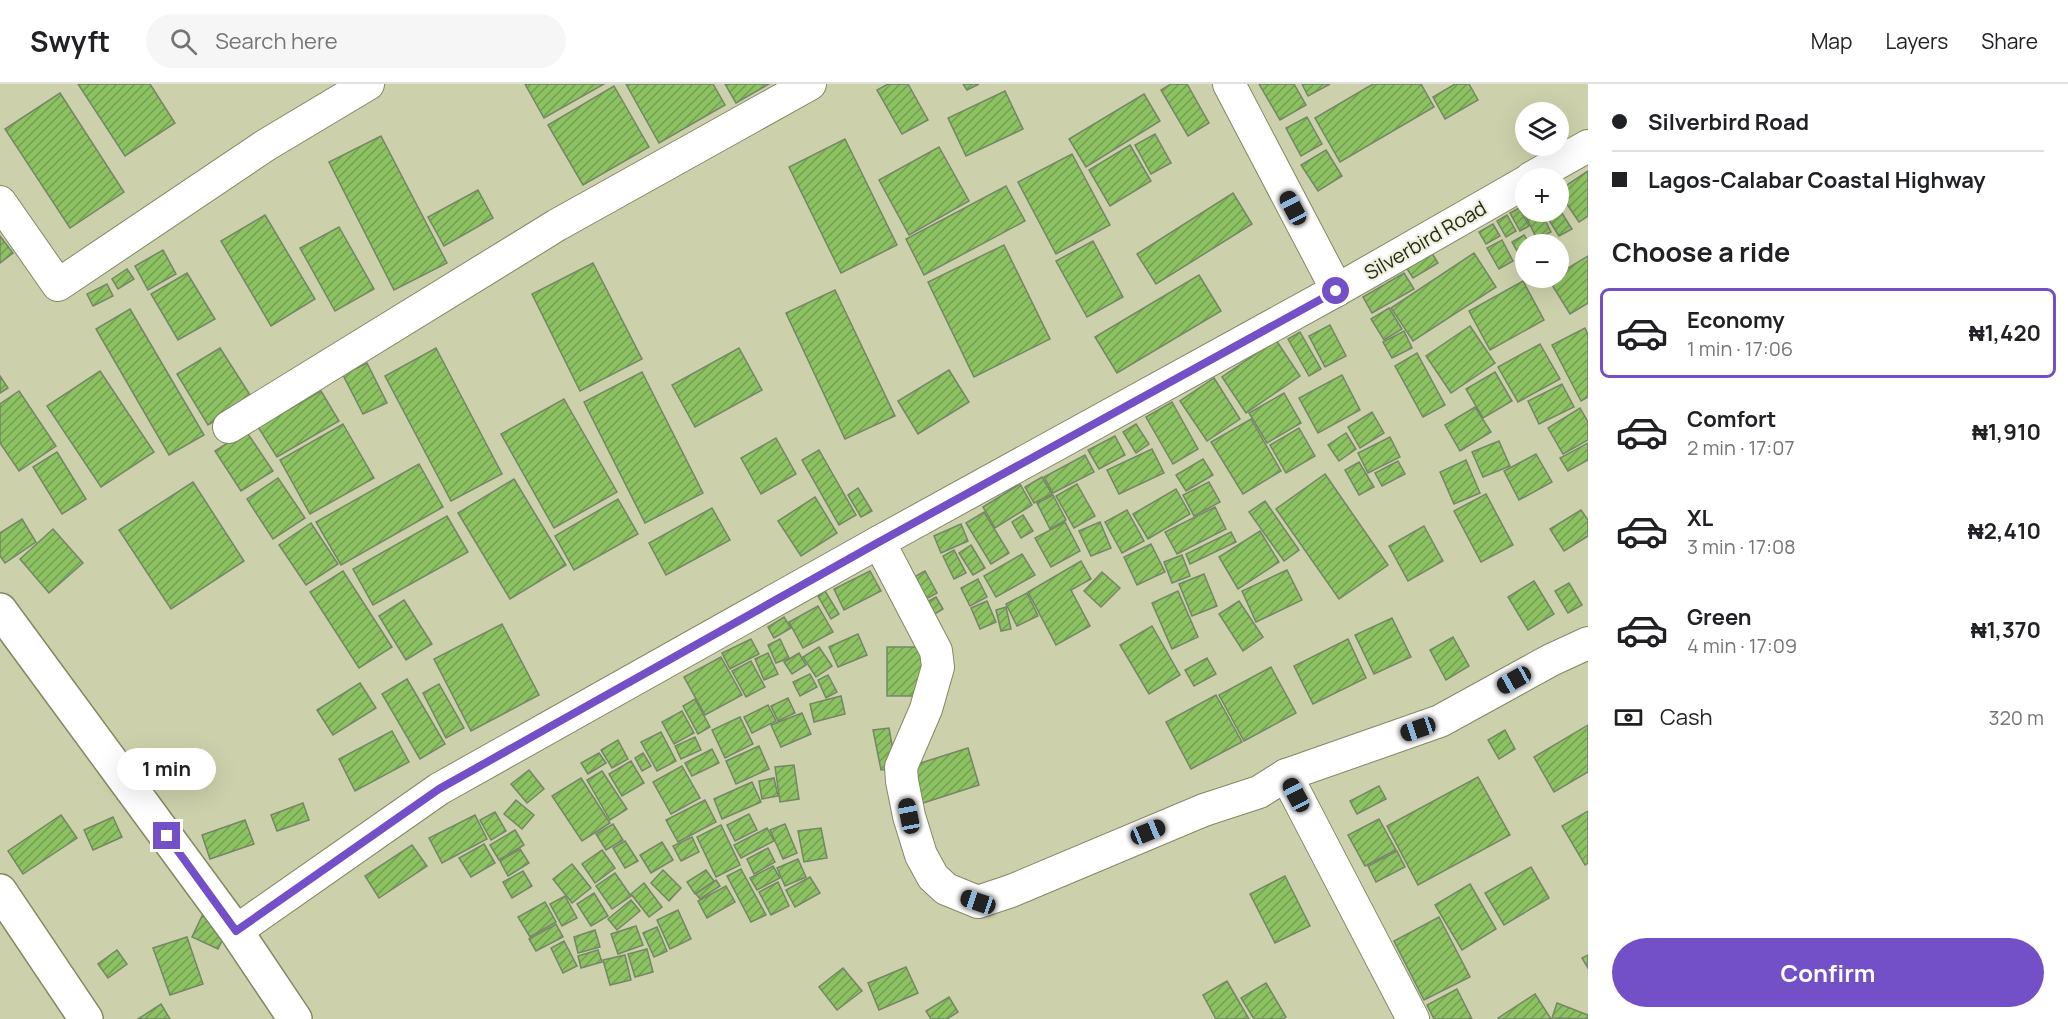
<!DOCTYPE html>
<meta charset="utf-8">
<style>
:root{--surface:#fff;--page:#f6f6f6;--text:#202124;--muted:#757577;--line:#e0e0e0;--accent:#734fc8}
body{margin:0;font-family:Manrope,sans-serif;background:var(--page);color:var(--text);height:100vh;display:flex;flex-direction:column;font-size:22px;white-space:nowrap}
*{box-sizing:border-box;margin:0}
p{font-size:20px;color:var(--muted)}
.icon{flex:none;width:33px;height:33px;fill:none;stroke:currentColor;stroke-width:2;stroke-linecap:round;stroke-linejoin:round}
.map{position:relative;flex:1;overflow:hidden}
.sheet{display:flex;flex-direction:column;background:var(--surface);width:480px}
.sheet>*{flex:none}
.banner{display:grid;align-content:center;height:132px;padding:0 24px;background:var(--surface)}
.tools{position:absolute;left:1515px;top:18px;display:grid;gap:12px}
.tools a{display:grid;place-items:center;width:54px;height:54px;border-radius:50%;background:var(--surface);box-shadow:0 6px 24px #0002;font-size:30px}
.end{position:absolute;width:27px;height:27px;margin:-14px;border:8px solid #734fc8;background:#fff;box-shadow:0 0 0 3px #fff}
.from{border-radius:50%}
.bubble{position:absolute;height:42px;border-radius:21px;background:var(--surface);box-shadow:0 6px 24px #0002;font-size:20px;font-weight:700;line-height:42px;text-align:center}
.car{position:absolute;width:18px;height:36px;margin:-18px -9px;border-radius:8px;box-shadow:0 0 4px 2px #0007;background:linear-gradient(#222 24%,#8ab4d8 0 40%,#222 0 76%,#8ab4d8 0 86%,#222 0)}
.banner b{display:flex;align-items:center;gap:21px;height:57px;font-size:22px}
.banner b+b{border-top:2px solid var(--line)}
.banner i{width:15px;height:15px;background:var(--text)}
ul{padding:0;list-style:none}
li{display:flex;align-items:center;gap:18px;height:90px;margin:0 12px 9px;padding:0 12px;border:3px solid transparent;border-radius:9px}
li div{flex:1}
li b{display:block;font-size:22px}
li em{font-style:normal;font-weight:700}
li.on{border-color:var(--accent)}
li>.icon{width:54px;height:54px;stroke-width:1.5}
h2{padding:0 24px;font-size:27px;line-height:72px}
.pay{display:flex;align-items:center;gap:15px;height:66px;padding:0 24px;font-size:22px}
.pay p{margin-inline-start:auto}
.action{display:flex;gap:12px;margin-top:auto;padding:12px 24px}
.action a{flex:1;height:69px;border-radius:36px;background:var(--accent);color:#fff;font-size:24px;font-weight:700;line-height:69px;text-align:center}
header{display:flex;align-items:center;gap:36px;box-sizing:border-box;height:84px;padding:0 30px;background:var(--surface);border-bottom:2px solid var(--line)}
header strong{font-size:28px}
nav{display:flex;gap:33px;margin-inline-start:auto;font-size:21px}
.search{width:420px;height:54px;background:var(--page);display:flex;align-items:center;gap:15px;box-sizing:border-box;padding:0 21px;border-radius:33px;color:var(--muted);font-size:22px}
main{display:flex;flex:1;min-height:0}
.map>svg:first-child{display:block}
.building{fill:url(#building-hatch);stroke:#748667;stroke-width:1.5}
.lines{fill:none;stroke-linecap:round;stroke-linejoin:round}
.minor-casing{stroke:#838764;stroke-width:34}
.highway-casing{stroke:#838764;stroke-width:36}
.minor{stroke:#fff;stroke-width:32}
.highway{stroke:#fff;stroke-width:33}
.route{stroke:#734fc8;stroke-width:8}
.labels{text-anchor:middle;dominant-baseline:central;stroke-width:4.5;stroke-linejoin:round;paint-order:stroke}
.street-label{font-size:20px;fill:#27291a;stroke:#edf0dc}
</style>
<header>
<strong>Swyft</strong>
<div class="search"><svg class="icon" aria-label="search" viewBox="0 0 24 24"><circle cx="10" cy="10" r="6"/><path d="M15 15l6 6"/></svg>Search here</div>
<nav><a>Map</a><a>Layers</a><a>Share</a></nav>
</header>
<main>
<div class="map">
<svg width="1588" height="935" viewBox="0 0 1588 935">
<defs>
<pattern id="building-hatch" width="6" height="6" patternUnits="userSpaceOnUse" patternTransform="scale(1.5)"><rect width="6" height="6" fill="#8dc262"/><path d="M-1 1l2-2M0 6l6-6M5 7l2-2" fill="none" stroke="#739e50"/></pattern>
</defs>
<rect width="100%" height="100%" fill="#cdd1ab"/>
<g class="building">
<polygon points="78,0 150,0 175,39 125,72"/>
<polygon points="525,0 604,0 544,34"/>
<polygon points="626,0 713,0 725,21 659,59"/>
<polygon points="725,0 769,0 736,19"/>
<polygon points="888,0 908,0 928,36 902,50 877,6"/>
<polygon points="963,0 979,0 967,6"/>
<polygon points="1171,0 1187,0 1209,39 1188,52 1161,6"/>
<polygon points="1259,0 1294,0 1306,21 1280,36"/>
<polygon points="1302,0 1330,0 1308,12"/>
<polygon points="1373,0 1421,0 1434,23 1340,78 1315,34"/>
<polygon points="1455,0 1469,0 1478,16 1445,35 1433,13"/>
<polygon points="614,2 649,63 583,101 548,41"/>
<polygon points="1005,7 1023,45 966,72 948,34"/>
<polygon points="60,9 124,108 70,144 5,45"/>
<polygon points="1144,10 1160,37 1086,83 1069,55"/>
<polygon points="1307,33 1322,60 1301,72 1286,44"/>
<polygon points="1155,50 1171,79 1151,90 1135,61"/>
<polygon points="381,52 447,179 394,206 329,78"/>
<polygon points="845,55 897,161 841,189 789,83"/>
<polygon points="1130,61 1151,97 1110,122 1089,86"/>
<polygon points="939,63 969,117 909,151 879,96"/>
<polygon points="1326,66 1342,92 1318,107 1301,81"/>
<polygon points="1072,70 1110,141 1056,170 1018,98"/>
<polygon points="1588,87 1588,132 1579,138 1558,107"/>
<polygon points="1006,102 1025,137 924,191 906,155"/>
<polygon points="478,106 493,134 444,162 428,133"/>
<polygon points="1233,109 1252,140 1156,200 1137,170"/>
<polygon points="1558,123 1572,145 1559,152 1544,128 1558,128"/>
<polygon points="1519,124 1529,142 1520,147 1510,129"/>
<polygon points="1527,128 1541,128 1551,148 1537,155 1524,129"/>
<polygon points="265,131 315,215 271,242 221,157"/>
<polygon points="1507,131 1516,147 1506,153 1497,137"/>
<polygon points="1493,140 1500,152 1486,160 1479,148"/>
<polygon points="339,143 374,205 335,227 300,164"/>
<polygon points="1524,151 1530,160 1526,160 1526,172 1521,174 1512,158"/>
<polygon points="0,152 13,169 0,179"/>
<polygon points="1502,156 1513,177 1499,185 1487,164"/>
<polygon points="1093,157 1123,213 1087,233 1056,177"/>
<polygon points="1004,161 1050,255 974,293 928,198"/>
<polygon points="1427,161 1438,179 1413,194 1402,177"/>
<polygon points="163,166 176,190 148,206 135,182"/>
<polygon points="1474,169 1496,203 1413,257 1391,224"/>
<polygon points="1588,172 1588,219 1570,230 1549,196 1558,194 1558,190"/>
<polygon points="593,179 642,275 580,307 532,210"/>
<polygon points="127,185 134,195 118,205 112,195"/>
<polygon points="187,189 215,235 178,256 151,210"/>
<polygon points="1404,189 1414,205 1372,229 1363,213"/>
<polygon points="1199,191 1221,227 1117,289 1095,253"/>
<polygon points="1523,197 1544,236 1490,266 1469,227"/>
<polygon points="107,200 113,212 93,222 87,210"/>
<polygon points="835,206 895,332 845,355 786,229"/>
<polygon points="1389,224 1402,245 1384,256 1371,235"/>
<polygon points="130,225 204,351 169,371 96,245"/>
<polygon points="1330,241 1346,272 1325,283 1309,252"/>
<polygon points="1470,242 1495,279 1451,309 1426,272"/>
<polygon points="1585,244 1588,251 1588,313 1581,317 1552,261"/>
<polygon points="1404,247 1412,264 1392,274 1383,258"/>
<polygon points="1300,248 1321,285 1309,292 1288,255"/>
<polygon points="1276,256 1300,292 1246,329 1222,293"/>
<polygon points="1540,260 1560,295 1518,318 1498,283"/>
<polygon points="220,264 252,314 208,341 177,290"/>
<polygon points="436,264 502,390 451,417 385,292"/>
<polygon points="739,264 762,306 695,343 672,301"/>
<polygon points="1417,269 1445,321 1423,333 1395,282"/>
<polygon points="367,279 387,319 363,330 343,291"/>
<polygon points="949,286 969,318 918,350 898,317"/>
<polygon points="100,287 154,368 101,403 47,322"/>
<polygon points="642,288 703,409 645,439 584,318"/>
<polygon points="1495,288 1512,317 1483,334 1466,305"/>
<polygon points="1342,291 1360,326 1318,349 1299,314"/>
<polygon points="0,292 8,304 0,309"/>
<polygon points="1214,294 1240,335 1207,357 1180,317"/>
<polygon points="1562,300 1574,323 1539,340 1528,317"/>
<polygon points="19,307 56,362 19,387 0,359 0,320"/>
<polygon points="321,307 339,337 277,373 258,343"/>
<polygon points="1284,309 1301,339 1267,359 1249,329"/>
<polygon points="564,315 617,408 554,444 501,350"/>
<polygon points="1172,318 1198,365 1173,380 1146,333"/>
<polygon points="1475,323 1491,348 1460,367 1445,341"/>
<polygon points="1580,324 1588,338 1588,356 1563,370 1548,344"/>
<polygon points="1372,328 1384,349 1360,364 1348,343"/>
<polygon points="1251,335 1281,387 1243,410 1211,358"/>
<polygon points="343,340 374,394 310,430 280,376"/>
<polygon points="1136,340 1149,360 1136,369 1123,348"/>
<polygon points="1299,344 1315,372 1286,389 1270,361"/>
<polygon points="246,347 273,387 241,407 215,367"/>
<polygon points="1346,349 1356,365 1339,377 1328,361"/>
<polygon points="1115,352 1125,371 1099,385 1088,366"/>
<polygon points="1390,353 1400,373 1368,389 1358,369"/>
<polygon points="776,354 796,390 761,410 741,374"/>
<polygon points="1499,357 1510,382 1483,393 1472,368"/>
<polygon points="1588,359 1588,376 1568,387 1560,374"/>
<polygon points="1152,365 1164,389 1119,410 1107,386"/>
<polygon points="819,366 856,431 839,441 802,376"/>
<polygon points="57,368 86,415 62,430 33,383"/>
<polygon points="1536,370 1552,398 1519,416 1504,387"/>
<polygon points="1085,371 1094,388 1053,409 1044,393"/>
<polygon points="1203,375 1213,391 1186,407 1176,391"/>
<polygon points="1466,376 1480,409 1454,420 1440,388"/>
<polygon points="1398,377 1405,390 1382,402 1375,389"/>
<polygon points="1359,378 1374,403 1359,411 1345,386"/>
<polygon points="419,380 443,423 341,481 316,438"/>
<polygon points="1325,390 1388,481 1339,515 1276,425"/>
<polygon points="1042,393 1052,410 1034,419 1025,403"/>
<polygon points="278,394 305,434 273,455 247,415"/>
<polygon points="514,395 566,481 510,515 458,429"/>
<polygon points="193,398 244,477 171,525 119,446"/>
<polygon points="1209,398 1220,418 1194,432 1183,411"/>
<polygon points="1020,400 1032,421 995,444 983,423"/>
<polygon points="1077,400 1095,432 1074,444 1056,412"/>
<polygon points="858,404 872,427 861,433 848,411"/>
<polygon points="1176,405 1190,430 1148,455 1133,430"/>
<polygon points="1486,410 1513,461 1481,478 1454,427"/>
<polygon points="1053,411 1066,436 1050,445 1037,419"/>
<polygon points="815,413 837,449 801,472 778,437"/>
<polygon points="618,415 638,450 574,486 555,452"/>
<polygon points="1265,417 1299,466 1284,477 1249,428"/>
<polygon points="1215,423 1226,445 1177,470 1165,448"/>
<polygon points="712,424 730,456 666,491 649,459"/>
<polygon points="1127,426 1144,457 1122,469 1105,438"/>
<polygon points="1581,426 1588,436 1588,452 1564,467 1550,445"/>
<polygon points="984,428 1009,469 991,480 966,439"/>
<polygon points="1023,431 1033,447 1021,454 1012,438"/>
<polygon points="447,432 468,468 373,521 353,485"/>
<polygon points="22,435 36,458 5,479 0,472 0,449"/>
<polygon points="1065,438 1080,467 1051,483 1035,454"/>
<polygon points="1100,438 1111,464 1091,472 1079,447"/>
<polygon points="311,439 338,480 306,501 279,461"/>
<polygon points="961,440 968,457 941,469 934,452"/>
<polygon points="1424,442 1443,477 1408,497 1389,462"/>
<polygon points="53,445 83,479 49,509 20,475"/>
<polygon points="1260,447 1279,478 1238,505 1219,473"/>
<polygon points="1231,448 1236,458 1190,480 1186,470"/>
<polygon points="1151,460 1165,488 1137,501 1124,473"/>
<polygon points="971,461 985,484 973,491 959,469"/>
<polygon points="954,466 966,489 954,495 943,472"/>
<polygon points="1022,470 1035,491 996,513 984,492"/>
<polygon points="1182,471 1190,492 1172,499 1164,478"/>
<polygon points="1081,477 1091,495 1071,506 1090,542 1056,561 1028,508"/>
<polygon points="1287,486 1302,516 1256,538 1242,507"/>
<polygon points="343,487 392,563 359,584 310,508"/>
<polygon points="870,487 881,507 844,526 834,505"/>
<polygon points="925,487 937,509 917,520 905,498"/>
<polygon points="1102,488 1120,504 1101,523 1084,507"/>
<polygon points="1204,490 1217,522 1192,532 1179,500"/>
<polygon points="978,495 987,513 970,522 961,504"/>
<polygon points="1534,497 1554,530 1528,546 1508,513"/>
<polygon points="1569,499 1582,521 1568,529 1555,507"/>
<polygon points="825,507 839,530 831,535 818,512"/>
<polygon points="1178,507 1198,553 1172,565 1152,519"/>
<polygon points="1027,509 1038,532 1017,542 1006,520"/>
<polygon points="936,513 943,525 923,537 916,524"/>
<polygon points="404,516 432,560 406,576 379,532"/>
<polygon points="987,517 996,538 980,545 971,524"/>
<polygon points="1239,517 1263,553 1243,567 1219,530"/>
<polygon points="818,522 833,548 803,564 789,538"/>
<polygon points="1006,523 1011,545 1001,547 996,526"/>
<polygon points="784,533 791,544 774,554 768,543"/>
<polygon points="1392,534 1411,573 1374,590 1355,551"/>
<polygon points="502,540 539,611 471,647 434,575"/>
<polygon points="1152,542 1180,591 1149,610 1120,561"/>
<polygon points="858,550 867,571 838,583 829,563"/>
<polygon points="1453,553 1469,582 1446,596 1430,566"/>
<polygon points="751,555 759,570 730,585 722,569"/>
<polygon points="780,555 789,574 776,579 768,561"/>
<polygon points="1348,555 1366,594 1313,620 1294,582"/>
<polygon points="819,563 832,582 816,593 803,573"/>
<rect x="887" y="563" width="35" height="49"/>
<polygon points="768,569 778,590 764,596 755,575"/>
<polygon points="799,569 806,581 792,590 784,578"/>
<polygon points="721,573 742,611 705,631 684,593"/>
<polygon points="1207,574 1216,590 1194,602 1185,586"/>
<polygon points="751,577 765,603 746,613 732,587"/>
<polygon points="1271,583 1296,629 1244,657 1219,611"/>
<polygon points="810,590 817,603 800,612 793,598"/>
<polygon points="828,591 837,608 826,614 818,596"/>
<polygon points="407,595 445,660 420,675 382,610"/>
<polygon points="360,599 376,624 333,651 317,626"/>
<polygon points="439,600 464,644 446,654 423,609"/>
<polygon points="1216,611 1242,658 1191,685 1166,638"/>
<polygon points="841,612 845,630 814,638 810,620"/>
<polygon points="788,614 795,629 778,637 771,622"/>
<polygon points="695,615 710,643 698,650 683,622"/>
<polygon points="768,621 776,637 752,649 744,633"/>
<polygon points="682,627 694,649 674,660 662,638"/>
<polygon points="802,629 811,650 781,663 771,641"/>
<polygon points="740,633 753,660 725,674 712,646"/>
<polygon points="1588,641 1588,688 1554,708 1534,673"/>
<polygon points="889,644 896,684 881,686 873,646"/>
<polygon points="1505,646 1515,665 1499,675 1488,656"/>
<polygon points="392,647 409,678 355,707 339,675"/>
<polygon points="661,648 676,677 657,687 641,658"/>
<polygon points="695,653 701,666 681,675 675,662"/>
<polygon points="618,656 628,675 612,684 601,666"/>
<polygon points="759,662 769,685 736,700 726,677"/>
<polygon points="968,664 979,701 920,720 908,683"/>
<polygon points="712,665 719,679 692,692 685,679"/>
<polygon points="599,669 606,679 588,690 581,679"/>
<polygon points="643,669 651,682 642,687 635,674"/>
<polygon points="631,677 644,699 622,712 609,690"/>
<polygon points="794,681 799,715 780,718 775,683"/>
<polygon points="682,682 700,714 671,730 653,698"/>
<polygon points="529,686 544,705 527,719 511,700"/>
<polygon points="602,687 627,725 610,736 587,696"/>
<polygon points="1478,693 1510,751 1418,801 1387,742"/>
<polygon points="581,694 610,739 582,757 552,712"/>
<polygon points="774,694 778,712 762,715 759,697"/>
<polygon points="752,698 761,718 722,735 714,715"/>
<polygon points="1379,702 1386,715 1357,730 1350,717"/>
<polygon points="516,716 534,731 522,745 504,730"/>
<polygon points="705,716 716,738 678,758 666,736"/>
<polygon points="303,719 309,736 277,747 271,731"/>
<polygon points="1588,727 1588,779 1585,781 1562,742"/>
<polygon points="495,728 506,747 491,756 480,736"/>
<polygon points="749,730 757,746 735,757 727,741"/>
<polygon points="61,731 77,754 23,790 8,767"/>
<polygon points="475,731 487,755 442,779 429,754"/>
<polygon points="113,733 122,753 93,766 84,746"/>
<polygon points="1379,735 1396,766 1365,782 1348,751"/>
<polygon points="245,736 254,760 210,775 202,751"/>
<polygon points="613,740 623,756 606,766 596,750"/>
<polygon points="785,740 797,769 783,775 770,746"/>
<polygon points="721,741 740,781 716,793 697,753"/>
<polygon points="767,744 774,757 741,774 734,761"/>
<polygon points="821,744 827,774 804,778 798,747"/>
<polygon points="515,746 524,761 499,776 490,761"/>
<polygon points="692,753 699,768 681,777 673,762"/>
<polygon points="625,757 638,777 625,784 613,764"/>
<polygon points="662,758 673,776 651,789 640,771"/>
<polygon points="484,760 495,779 471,793 459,774"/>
<polygon points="412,761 427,782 379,814 365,792"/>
<polygon points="768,764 775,778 754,790 747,775"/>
<polygon points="520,765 529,779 508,792 500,777"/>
<polygon points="602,766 615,784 595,799 582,780"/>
<polygon points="1397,767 1405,783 1376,798 1368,782"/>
<polygon points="798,775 806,793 785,802 777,784"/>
<polygon points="572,780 591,804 572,819 553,795"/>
<polygon points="773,782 780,794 757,806 750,794"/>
<polygon points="1531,783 1549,814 1504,841 1485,809"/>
<polygon points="741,785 766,831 751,838 727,792"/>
<polygon points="663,786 681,804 669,817 651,799"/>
<polygon points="706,786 714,797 695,810 687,798"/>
<polygon points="523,787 532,802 512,814 503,798"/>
<polygon points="615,789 631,812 612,825 596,802"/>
<polygon points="1285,792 1310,842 1275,859 1250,810"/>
<polygon points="810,793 820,809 795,823 786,806"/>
<polygon points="716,796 720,802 700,815 696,810"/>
<polygon points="778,798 789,822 771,831 759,808"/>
<polygon points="644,799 662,823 649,833 631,810"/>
<polygon points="1470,800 1496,845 1462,866 1435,821"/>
<polygon points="726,802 735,818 707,834 698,817"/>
<polygon points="594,809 608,832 591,842 577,820"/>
<polygon points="565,812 577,834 562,842 550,820"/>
<polygon points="631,816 640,827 617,846 608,835"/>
<polygon points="545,818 556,838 530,853 518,833"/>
<polygon points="678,826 691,855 670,865 657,836"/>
<polygon points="202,832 228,844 218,865 192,853"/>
<polygon points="1439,833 1470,893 1424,916 1394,857"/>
<polygon points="556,840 563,853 536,867 529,855"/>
<polygon points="636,842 643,861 618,870 611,850"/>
<polygon points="657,843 667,867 654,873 643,849"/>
<polygon points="595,846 600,863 578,869 574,853"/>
<polygon points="187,853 203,900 170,911 153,864"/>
<polygon points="564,857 577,882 563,889 551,864"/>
<polygon points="647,865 653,888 635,893 628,870"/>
<polygon points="117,866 127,880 108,894 98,880"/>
<polygon points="598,866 602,878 581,884 578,872"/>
<polygon points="625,871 631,896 610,901 603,876"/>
<polygon points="1588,871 1588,884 1582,874"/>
<polygon points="906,883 918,909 879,926 868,899"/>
<polygon points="843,884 862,907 837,926 819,903"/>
<polygon points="1227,897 1249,935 1216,935 1203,911"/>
<polygon points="1266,899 1286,933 1283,935 1254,935 1241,914"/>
<polygon points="1457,905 1472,935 1434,935 1427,921"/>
<polygon points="1535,910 1551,935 1499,935 1498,934"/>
<polygon points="949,913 958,928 947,935 931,935 926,927"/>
<polygon points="1557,919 1588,931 1588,935 1552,934"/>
<polygon points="161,920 170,935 138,935"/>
</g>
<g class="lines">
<defs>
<g id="minor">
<polyline points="1229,0 1337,206"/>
<polyline points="1531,94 1588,62"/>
<polyline points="0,118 58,201 266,61 368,0"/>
<polyline points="229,343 557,141 810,0"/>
<polyline points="879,458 936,567 938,583 926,625 901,683 902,697 909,732 921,771 933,793 946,805 978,818 1011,807 1204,726 1259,708 1286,691 1440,637 1551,576 1588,559"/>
<polyline points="1286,691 1413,935"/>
<polyline points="236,847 439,705 879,458 1337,206 1526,98"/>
</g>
<g id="highway">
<polyline points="0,526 236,847 295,935"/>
<polyline points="0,807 86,935"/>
</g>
</defs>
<use href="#minor" class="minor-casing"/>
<use href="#highway" class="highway-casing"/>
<use href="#minor" class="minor"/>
<use href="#highway" class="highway"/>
</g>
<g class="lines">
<polyline class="route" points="167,752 236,847 439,705 879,458 1336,207"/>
</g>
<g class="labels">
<g class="street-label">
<text transform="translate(1425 156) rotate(-30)">Silverbird Road</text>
</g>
</g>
</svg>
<div class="tools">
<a><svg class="icon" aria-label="layers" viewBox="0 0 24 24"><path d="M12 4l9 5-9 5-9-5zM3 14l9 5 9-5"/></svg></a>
<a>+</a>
<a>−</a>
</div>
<i class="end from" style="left:1336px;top:207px"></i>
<i class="end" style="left:167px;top:752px"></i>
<div class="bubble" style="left:117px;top:664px;width:99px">1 min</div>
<i class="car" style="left:1293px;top:124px;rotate:332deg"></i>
<i class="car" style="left:1514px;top:596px;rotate:241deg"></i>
<i class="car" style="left:1418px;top:645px;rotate:251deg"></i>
<i class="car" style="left:1296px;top:711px;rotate:332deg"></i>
<i class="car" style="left:909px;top:732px;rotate:349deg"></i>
<i class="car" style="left:1148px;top:748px;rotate:68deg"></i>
<i class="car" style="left:978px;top:818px;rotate:289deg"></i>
</div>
<section class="sheet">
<div class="banner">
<b><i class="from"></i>Silverbird Road</b>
<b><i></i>Lagos-Calabar Coastal Highway</b>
</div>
<h2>Choose a ride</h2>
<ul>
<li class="on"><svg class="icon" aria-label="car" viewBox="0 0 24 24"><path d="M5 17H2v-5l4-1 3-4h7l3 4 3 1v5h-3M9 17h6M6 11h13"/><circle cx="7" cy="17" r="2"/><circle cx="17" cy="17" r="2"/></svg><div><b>Economy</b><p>1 min · 17:06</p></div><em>₦1,420</em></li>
<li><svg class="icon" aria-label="car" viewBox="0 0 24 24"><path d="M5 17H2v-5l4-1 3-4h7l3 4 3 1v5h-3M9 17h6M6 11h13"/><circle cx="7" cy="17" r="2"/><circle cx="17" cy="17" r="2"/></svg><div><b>Comfort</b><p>2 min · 17:07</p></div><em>₦1,910</em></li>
<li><svg class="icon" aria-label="car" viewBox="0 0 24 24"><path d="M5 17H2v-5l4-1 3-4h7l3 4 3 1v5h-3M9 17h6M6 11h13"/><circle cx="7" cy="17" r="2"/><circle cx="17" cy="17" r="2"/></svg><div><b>XL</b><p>3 min · 17:08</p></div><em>₦2,410</em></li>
<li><svg class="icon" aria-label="car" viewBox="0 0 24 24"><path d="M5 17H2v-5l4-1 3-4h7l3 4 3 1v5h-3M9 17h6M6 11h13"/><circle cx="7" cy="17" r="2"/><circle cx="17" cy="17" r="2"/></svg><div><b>Green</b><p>4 min · 17:09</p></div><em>₦1,370</em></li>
</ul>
<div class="pay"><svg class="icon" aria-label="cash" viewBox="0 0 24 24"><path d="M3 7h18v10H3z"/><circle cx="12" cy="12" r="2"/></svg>Cash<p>320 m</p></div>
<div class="action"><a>Confirm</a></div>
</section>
</main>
